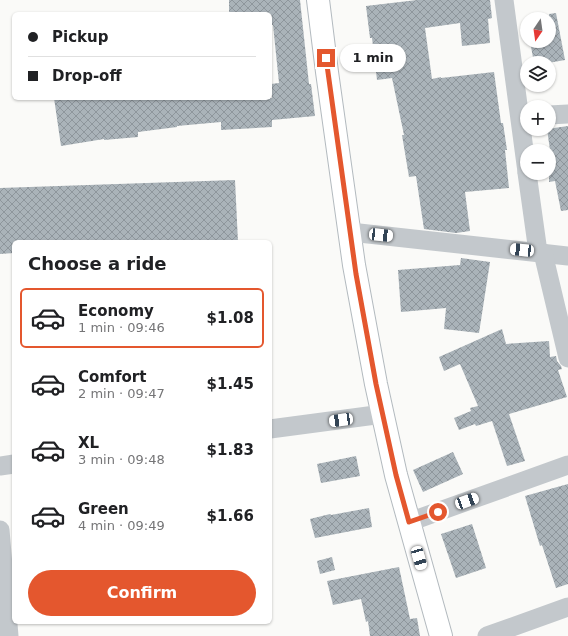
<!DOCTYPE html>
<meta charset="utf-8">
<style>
:root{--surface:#fff;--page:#f6f6f6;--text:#202124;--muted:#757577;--line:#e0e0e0;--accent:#e4572e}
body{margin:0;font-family:"DejaVu Sans",sans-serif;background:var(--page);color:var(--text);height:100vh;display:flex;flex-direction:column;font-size:15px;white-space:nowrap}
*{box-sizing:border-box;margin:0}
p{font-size:13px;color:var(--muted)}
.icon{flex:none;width:22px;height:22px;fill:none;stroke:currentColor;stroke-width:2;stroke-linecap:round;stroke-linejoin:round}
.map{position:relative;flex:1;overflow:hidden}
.panel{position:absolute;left:12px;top:240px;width:260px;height:384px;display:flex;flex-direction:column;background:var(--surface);border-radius:6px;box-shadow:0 1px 3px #0004}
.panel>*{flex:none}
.guide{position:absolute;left:12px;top:12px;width:260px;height:88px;border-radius:6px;box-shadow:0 1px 3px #0004;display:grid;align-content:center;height:88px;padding:0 16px;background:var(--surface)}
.needle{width:26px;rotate:193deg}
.tools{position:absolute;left:520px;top:12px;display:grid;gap:8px}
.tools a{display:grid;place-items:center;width:36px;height:36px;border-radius:50%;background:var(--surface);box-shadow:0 1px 3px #0004;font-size:20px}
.end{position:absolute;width:18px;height:18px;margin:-9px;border:5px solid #e4572e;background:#fff;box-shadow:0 0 0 2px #fff}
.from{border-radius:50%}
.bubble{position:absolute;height:28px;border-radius:14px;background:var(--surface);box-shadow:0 1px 3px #0004;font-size:13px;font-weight:700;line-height:28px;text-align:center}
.car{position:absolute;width:12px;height:24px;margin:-12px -6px;border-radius:5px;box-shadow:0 0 3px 1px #0007;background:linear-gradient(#fff 24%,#345 0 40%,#fff 0 76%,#345 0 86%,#fff 0)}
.guide b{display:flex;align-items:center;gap:14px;height:38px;font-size:15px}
.guide b+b{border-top:1px solid var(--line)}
.guide i{width:10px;height:10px;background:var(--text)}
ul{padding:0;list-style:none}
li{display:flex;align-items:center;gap:12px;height:60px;margin:0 8px 6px;padding:0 8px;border:2px solid transparent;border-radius:6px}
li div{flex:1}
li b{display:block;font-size:15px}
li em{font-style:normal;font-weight:700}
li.on{border-color:var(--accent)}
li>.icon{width:36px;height:36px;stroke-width:1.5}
h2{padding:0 16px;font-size:18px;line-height:48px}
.primary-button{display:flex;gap:8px;margin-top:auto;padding:8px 16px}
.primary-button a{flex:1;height:46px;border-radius:24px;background:var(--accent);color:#fff;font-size:16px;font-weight:700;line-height:46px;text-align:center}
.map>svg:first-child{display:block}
.building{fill:url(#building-cross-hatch)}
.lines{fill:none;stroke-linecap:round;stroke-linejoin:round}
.secondary-casing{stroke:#b3babf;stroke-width:24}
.minor{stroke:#c3c8cc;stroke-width:19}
.secondary{stroke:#fff;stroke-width:22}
.route{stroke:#e4572e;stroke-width:5}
</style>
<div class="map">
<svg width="568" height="636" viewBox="0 0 568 636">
<defs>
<pattern id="building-cross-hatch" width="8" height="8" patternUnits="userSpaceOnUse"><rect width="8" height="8" fill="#aab3b9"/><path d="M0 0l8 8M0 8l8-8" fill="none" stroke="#8e969c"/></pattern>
</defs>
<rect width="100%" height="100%" fill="#fafaf8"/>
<g class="building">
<polygon points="229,0 300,0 309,84 311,84 315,116 272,120 272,127 221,130 221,122 177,126 177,127 138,132 138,137 104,140 104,139 61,146 54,98 272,98 271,84 279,83 273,25 271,25 270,14 229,14"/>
<polygon points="417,0 490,0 492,18 488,19 490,43 462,46 460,23 425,28 432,79 441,77 441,78 494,72 501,123 503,123 507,150 505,150 509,188 465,192 470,231 456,233 424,229 416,176 409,177 402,135 404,135 392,78 377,80 372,38 370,38 366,6"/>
<polygon points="556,13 565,60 548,63 534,63 530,41 549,41 549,14"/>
<polygon points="568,126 568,210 561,211 555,181 549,182 549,165 552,164 547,129"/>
<polygon points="235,180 238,242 14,242 14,253 0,254 0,188"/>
<polygon points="461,258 490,262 479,333 444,329 446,308 401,312 398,270 460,265"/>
<polygon points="502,329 506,344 549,341 550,357 556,356 557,361 561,366 562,369 558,370 567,397 509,414 525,461 507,466 492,421 476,426 475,424 459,430 454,418 471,411 470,408 478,406 460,364 444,371 439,357"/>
<polygon points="453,452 463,474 423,492 413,470"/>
<polygon points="356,456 360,476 321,483 317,464"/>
<polygon points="568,484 568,584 556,588 542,545 540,546 525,496"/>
<polygon points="369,508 372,527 315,538 310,519 330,514 331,515"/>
<polygon points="472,524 486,568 456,578 441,534"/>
<polygon points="332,557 335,570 320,574 317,561"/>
<polygon points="399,567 410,619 417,618 420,636 370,636 368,621 366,622 361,599 333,605 327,581"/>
</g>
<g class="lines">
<defs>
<polyline id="secondary" points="318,0 327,72 354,265 376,384 396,475 441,636"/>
</defs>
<use href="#secondary" class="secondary-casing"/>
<g class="minor">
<polyline points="504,0 527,172"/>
<polyline points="549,115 568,114"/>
<polyline points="527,173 538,252"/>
<polyline points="350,232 568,256"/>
<polyline points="543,253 568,358"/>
<polyline points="270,429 383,414"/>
<polyline points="0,466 14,464"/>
<polyline points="409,522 568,465"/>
<polyline points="0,530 9,636"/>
<polyline points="487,636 568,607"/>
</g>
<use href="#secondary" class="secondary"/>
</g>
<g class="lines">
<polyline class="route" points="326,58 356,274 376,384 396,475 409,522 438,512"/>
</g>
</svg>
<div class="tools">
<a><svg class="needle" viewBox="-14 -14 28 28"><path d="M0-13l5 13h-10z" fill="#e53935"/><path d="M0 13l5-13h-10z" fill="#757577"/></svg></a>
<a><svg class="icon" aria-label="layers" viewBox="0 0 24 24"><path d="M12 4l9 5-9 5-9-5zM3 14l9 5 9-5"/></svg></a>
<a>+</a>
<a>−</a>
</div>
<i class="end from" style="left:438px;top:512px"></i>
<i class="end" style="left:326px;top:58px"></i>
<div class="bubble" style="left:340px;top:44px;width:66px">1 min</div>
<i class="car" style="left:381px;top:235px;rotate:96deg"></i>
<i class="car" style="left:522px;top:250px;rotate:276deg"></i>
<i class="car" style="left:341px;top:420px;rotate:262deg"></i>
<i class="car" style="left:467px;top:501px;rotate:70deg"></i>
<i class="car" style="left:419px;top:558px;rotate:164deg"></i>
<div class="guide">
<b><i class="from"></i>Pickup</b>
<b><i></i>Drop-off</b>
</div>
<section class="panel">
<h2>Choose a ride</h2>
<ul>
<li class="on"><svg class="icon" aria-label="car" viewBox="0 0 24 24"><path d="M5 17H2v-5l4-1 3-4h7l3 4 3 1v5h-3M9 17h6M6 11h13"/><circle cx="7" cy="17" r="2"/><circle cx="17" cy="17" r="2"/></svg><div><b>Economy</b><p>1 min · 09:46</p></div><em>$1.08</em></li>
<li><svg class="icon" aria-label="car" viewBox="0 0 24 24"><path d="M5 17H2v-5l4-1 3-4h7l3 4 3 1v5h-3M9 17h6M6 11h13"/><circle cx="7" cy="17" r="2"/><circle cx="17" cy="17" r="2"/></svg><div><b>Comfort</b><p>2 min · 09:47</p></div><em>$1.45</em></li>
<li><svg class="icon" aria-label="car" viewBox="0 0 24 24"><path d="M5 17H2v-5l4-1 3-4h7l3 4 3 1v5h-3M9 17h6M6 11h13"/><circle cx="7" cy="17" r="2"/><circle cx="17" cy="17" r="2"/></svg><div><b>XL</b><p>3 min · 09:48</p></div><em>$1.83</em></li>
<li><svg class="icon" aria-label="car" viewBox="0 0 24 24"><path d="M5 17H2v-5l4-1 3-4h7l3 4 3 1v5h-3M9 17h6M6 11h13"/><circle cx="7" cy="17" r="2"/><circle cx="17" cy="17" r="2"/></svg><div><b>Green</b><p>4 min · 09:49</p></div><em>$1.66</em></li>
</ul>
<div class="primary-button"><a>Confirm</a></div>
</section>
</div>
